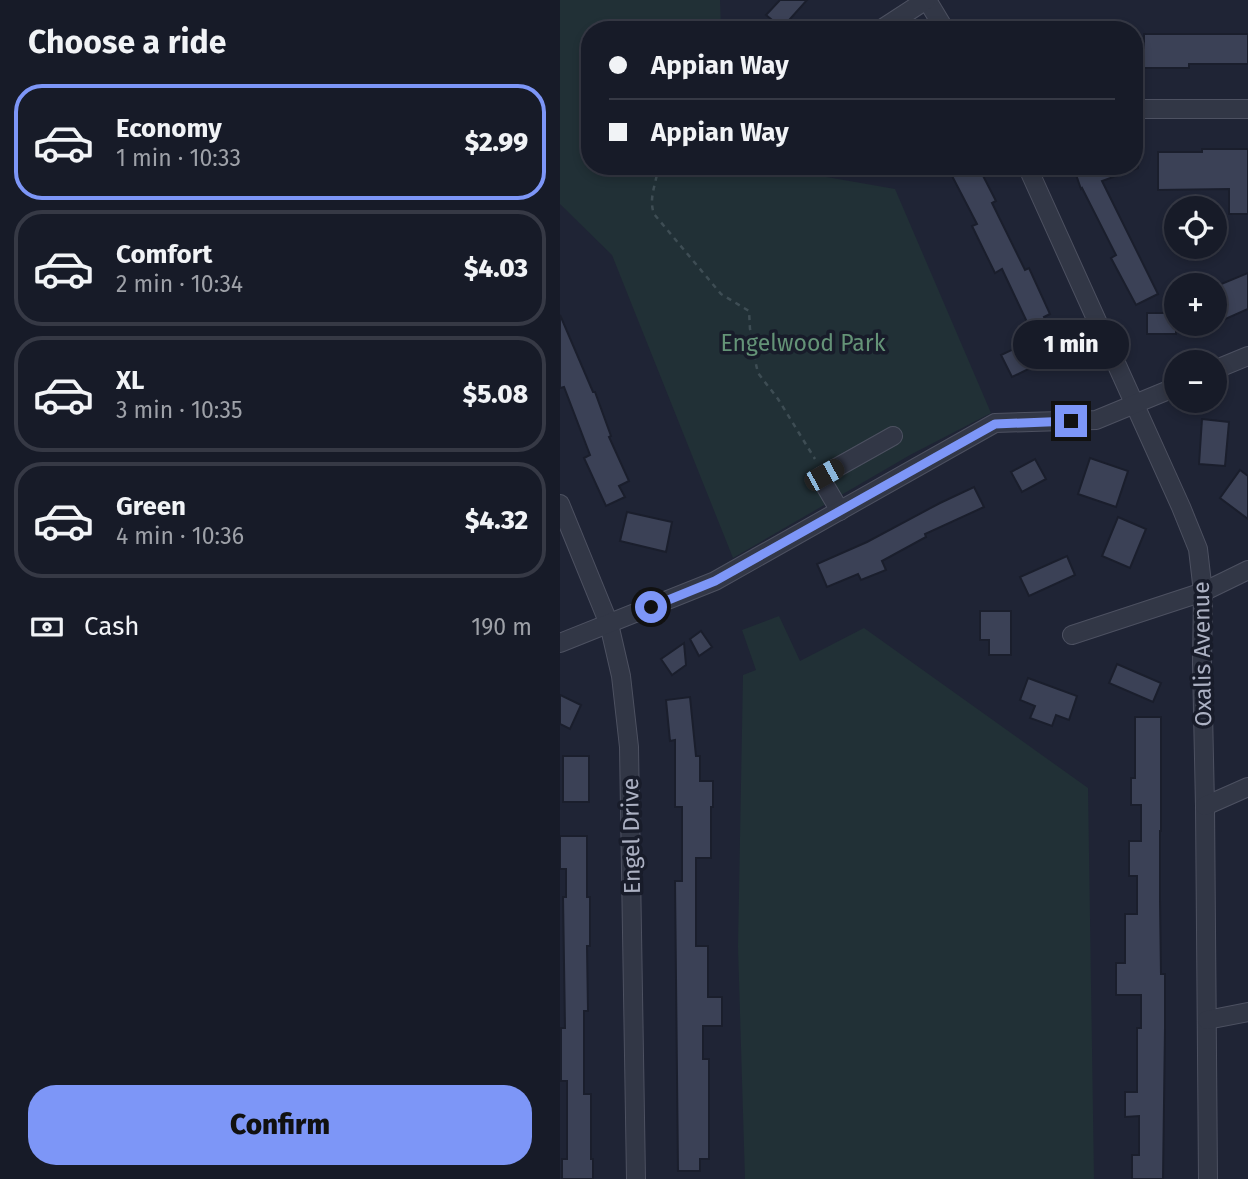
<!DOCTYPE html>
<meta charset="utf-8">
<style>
:root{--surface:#171b28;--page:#202430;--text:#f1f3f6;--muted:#9ea1a8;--line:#363945;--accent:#7d96f7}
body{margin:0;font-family:"Fira Sans",sans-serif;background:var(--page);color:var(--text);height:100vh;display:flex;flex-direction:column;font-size:26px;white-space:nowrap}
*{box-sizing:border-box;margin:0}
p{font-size:23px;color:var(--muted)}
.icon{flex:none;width:38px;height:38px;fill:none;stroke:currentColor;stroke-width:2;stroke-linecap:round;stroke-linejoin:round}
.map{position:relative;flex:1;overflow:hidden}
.side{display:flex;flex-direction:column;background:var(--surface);width:560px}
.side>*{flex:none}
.top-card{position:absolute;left:21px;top:21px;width:562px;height:154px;border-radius:28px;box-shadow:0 4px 10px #0003,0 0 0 2px var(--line);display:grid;align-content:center;height:154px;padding:0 28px;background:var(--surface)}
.fabs{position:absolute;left:604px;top:196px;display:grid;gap:14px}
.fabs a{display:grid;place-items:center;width:63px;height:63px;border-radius:50%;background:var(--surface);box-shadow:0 4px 10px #0003,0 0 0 2px var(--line);font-size:35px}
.end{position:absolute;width:32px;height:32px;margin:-16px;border:9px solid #7d96f7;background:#111;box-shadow:0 0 0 4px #111}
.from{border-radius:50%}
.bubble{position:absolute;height:49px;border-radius:24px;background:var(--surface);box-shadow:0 4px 10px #0003,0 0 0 2px var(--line);font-size:23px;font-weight:800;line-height:49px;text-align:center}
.car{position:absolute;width:21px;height:42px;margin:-21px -10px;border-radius:9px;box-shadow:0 0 5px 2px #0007;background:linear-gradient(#222 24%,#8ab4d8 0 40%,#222 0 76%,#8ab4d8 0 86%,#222 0)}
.top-card b{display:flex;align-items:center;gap:24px;height:66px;font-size:26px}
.top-card b+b{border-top:2px solid var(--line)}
.top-card i{width:18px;height:18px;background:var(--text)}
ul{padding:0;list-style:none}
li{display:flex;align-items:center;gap:21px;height:116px;margin:0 14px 10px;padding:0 14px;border:4px solid var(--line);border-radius:28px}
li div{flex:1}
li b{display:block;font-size:26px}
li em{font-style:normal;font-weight:800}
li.current{border-color:var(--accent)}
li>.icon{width:63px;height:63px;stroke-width:1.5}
h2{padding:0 28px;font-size:32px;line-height:84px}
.pay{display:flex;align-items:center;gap:18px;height:77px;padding:0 28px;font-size:26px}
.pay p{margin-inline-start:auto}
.cta{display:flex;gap:14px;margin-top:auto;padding:14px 28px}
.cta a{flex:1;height:80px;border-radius:28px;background:var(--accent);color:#111;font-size:28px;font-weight:800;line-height:80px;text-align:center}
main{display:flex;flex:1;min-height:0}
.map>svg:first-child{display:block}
.green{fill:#213036}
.building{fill:#3b4156;stroke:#1a1e2c;stroke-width:2}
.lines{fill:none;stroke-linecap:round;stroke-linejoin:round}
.minor-casing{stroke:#4d5161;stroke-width:20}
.path{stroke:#3e4d54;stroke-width:2.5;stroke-dasharray:5 5;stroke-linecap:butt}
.minor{stroke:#323746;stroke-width:18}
.route{stroke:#7d96f7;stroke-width:9}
.labels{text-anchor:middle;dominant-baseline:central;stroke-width:7;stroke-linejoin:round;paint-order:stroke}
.park-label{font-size:23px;fill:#649377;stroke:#181c2a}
.street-label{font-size:23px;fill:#acb1c3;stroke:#181c2a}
</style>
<main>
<section class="side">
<h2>Choose a ride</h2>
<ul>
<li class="current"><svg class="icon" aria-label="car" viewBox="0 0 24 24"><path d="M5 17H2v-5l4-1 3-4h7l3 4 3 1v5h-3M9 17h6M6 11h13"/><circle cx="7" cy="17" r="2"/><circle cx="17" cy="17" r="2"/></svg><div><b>Economy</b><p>1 min · 10:33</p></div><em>$2.99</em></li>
<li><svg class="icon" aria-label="car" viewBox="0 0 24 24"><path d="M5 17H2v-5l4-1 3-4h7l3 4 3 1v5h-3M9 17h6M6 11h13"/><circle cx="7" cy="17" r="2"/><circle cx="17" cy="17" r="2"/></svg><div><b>Comfort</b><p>2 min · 10:34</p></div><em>$4.03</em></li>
<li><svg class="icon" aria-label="car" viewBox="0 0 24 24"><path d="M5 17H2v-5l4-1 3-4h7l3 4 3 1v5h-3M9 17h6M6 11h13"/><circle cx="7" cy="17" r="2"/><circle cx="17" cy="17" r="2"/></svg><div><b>XL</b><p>3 min · 10:35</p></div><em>$5.08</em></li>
<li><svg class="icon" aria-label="car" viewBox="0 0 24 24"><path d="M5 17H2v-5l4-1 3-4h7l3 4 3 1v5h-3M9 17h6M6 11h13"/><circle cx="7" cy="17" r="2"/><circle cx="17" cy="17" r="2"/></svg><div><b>Green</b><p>4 min · 10:36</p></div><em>$4.32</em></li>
</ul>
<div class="pay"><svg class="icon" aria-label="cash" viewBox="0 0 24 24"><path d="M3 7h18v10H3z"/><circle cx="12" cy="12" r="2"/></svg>Cash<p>190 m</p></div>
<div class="cta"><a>Confirm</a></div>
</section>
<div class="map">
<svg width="688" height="1179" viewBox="0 0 688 1179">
<rect width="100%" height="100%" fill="#1f2435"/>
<g class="green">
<polygon points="0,0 160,0 161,30 30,30 30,166 204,166 335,189 431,413 350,455 173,558 52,255 0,204"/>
<polygon points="219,616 240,661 304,628 528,788 534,1179 185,1179 178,947 183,675 196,670 182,630"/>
</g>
<g class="building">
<polygon points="220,0 247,0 222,28 206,15"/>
<polygon points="584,34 688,34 688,64 629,64 629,68 584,68"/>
<polygon points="642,149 688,149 688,214 669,214 669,189 598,190 598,152 642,152"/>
<polygon points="407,166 418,166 436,201 432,203 465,270 469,268 490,314 484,317 501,353 452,377 441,355 475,339 442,269 435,273 412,226 417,224 391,174"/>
<polygon points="513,166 578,166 578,168 542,181 598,294 576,305 551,258 556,255 522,188 521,189"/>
<polygon points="688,273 688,309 661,321 654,305 654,287"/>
<rect x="587" y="313" width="29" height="21"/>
<polygon points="0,315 33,392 35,392 51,436 49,437 69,481 59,486 65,497 46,506 24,458 30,455 4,387 0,388"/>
<polygon points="642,419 669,422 665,466 639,464"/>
<polygon points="530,458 568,471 556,507 518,494"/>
<polygon points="475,459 486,479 462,492 451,472"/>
<polygon points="680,470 688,476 688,519 660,498"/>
<polygon points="414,487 424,507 365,534 366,537 322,561 326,570 301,580 298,574 267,587 257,564 307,542 380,503"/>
<polygon points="67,512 112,522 106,552 60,541"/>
<polygon points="558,517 586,529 570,568 542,556"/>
<polygon points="507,556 515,575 469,596 460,577"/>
<polygon points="420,611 451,611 451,655 429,655 429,640 420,640"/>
<polygon points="141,631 152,647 139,656 130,639"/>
<polygon points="124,643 126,665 112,675 101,659"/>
<polygon points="557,664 601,683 593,702 549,683"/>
<polygon points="468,678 517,696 509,720 496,715 492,726 470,718 475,706 460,700"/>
<polygon points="0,695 21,705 10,729 0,724"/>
<polygon points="130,697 136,756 140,756 140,781 153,781 153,807 151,807 151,858 136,858 136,946 148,946 148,997 162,997 162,1026 143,1026 143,1059 149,1059 149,1159 140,1159 140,1171 118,1171 115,881 122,881 122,807 115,807 115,740 110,741 106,700"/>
<polygon points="575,717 601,717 601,831 600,831 600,901 601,974 605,974 605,1028 603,1179 572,1179 572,1155 579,1155 579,1116 565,1117 565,1092 577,1092 577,1028 581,1028 581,995 556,995 556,963 565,963 565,914 577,914 577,876 569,876 569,841 581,841 581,805 571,805 571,778 575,778"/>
<rect x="3" y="756" width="26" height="46"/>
<polygon points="0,836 27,836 27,897 30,897 30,946 27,946 28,1011 24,1011 24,1094 31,1094 31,1159 33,1159 33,1179 2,1179 2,1159 7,1159 7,1081 1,1081 1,1028 5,1028 3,897 6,897 6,869 0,869"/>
</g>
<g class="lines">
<defs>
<g id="minor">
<polyline points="367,0 385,30"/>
<polyline points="320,30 366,0"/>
<polyline points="574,109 688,109"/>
<polyline points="467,166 621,507 638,549 643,592 642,664 645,806 648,1179"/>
<polyline points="654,370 688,356"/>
<polyline points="0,504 49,624 61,676 69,747 76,1179"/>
<polyline points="280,511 260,477 333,436"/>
<polyline points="512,635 643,592 688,570"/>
<polyline points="0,643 155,581 435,423 536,420 616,387"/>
<polyline points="645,806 688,787"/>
<polyline points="647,1020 688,1012"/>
</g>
</defs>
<use href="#minor" class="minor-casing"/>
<path class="path" d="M98,166C97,183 88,197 94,214L161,294L189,311L190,329L195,344V360L198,373L218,399L255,459"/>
<use href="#minor" class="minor"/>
</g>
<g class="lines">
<polyline class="route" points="91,607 155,581 435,424 511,421"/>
</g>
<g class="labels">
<g class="park-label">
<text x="243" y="343">Engelwood Park</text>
</g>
<g class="street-label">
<text transform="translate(642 654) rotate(-91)">Oxalis Avenue</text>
<text transform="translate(71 836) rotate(-91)">Engel Drive</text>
</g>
</g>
</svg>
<div class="fabs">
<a><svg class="icon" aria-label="locate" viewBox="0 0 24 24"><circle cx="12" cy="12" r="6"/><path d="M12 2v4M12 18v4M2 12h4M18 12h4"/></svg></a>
<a>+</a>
<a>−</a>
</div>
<i class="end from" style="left:91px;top:607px"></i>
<i class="end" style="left:511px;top:421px"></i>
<div class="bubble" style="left:453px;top:320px;width:116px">1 min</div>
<i class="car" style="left:264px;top:475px;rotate:61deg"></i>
<div class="top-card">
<b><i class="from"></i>Appian Way</b>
<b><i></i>Appian Way</b>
</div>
</div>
</main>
